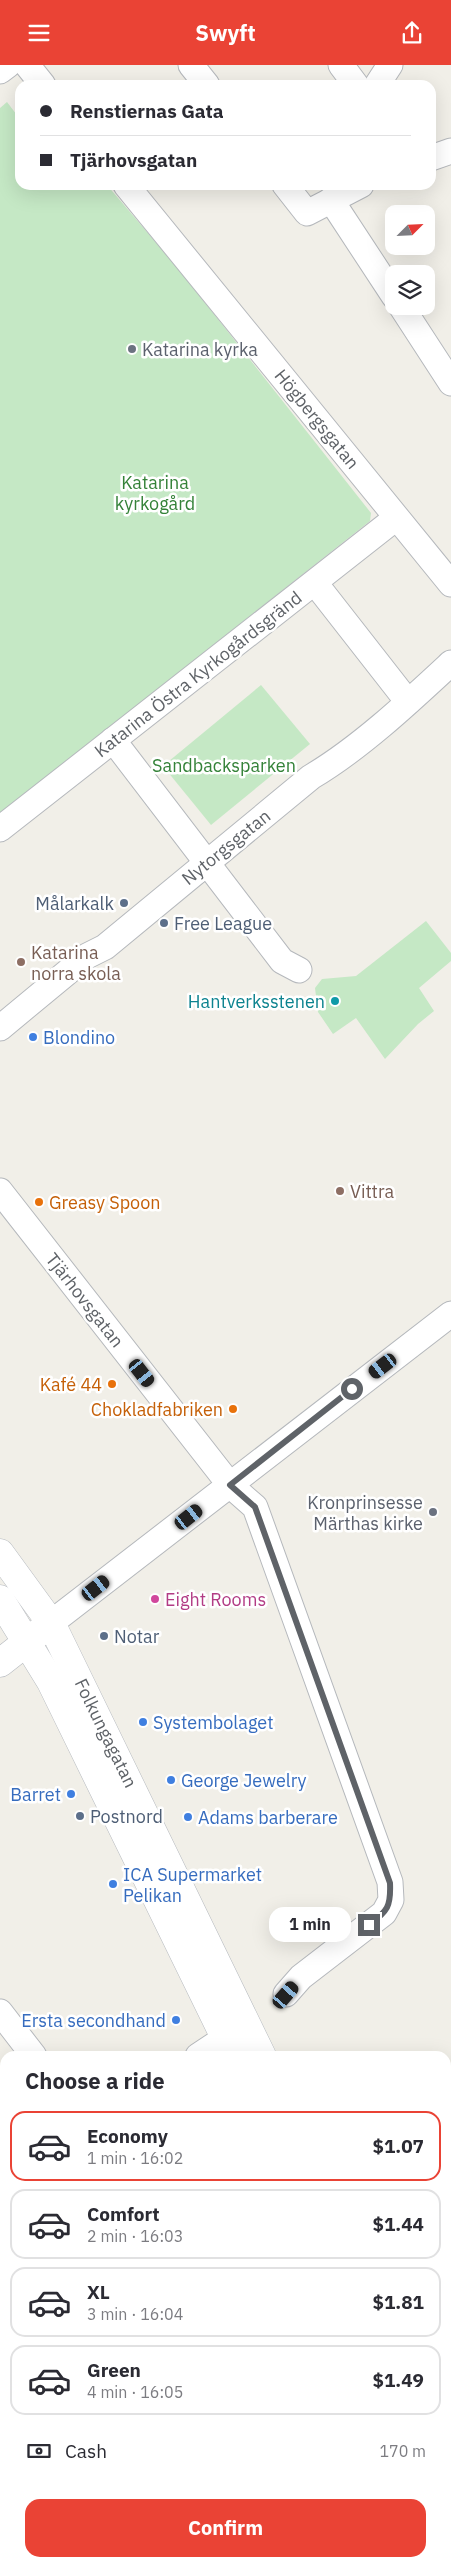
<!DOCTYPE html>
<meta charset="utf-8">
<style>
:root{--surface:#fff;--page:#f2f2f3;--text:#2b2b33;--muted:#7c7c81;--line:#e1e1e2;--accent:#ea4335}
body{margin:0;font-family:"IBM Plex Sans",sans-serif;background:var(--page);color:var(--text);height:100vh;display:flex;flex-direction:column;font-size:19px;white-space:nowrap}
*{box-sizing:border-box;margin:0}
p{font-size:16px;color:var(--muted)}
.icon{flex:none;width:28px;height:28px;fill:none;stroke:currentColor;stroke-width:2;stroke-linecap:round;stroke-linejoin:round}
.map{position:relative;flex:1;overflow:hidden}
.sheet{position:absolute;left:0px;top:1986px;width:451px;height:516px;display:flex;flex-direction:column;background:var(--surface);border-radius:15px 15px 0 0;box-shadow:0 5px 20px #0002}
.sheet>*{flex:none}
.top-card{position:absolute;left:15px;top:15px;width:421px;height:110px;border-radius:15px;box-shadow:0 5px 20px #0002;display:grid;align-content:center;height:110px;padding:0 25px;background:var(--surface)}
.needle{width:32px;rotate:66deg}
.controls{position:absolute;left:385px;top:140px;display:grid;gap:10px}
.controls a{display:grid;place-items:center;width:50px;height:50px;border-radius:10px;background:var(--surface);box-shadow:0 5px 20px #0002;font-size:25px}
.end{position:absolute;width:22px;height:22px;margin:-11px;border:6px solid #5f6368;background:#fff;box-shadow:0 0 0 2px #fff}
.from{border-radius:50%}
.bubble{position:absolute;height:35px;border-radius:15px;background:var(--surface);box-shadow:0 5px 20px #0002;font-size:16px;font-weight:700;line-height:35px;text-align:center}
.car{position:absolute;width:15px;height:30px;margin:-15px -8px;border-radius:6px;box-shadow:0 0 4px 1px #0007;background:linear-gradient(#222 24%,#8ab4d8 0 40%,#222 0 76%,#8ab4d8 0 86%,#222 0)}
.top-card b{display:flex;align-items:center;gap:18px;height:48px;font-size:19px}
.top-card b+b{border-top:1px solid var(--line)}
.top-card i{width:12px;height:12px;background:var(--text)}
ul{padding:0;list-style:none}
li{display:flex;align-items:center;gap:15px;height:70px;margin:0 10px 8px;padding:0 15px;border:2px solid var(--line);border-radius:15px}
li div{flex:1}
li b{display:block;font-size:19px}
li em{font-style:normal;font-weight:700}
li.current{border-color:var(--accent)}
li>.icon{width:45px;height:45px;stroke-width:1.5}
h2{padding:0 25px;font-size:22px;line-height:60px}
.pay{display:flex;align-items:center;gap:12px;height:55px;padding:0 25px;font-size:19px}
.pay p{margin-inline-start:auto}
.cta{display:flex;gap:10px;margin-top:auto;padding:10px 25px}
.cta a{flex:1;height:58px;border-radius:15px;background:var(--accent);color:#fff;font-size:20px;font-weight:700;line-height:58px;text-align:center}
header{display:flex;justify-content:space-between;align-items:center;height:65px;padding:0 25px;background:var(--accent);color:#fff;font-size:22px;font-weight:700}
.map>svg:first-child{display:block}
.green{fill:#c5e8c5}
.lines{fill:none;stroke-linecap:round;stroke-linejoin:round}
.street-casing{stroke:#b5b8bc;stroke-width:27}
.secondary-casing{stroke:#b6babf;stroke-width:29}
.street{stroke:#fff;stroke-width:25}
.secondary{stroke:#fff;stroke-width:28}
.route{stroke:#5f6368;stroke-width:6}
.worship-dot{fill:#6b7280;stroke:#fff;stroke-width:2}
.service-dot{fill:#5c6f8a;stroke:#fff;stroke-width:2}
.education-dot{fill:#8d6e63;stroke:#fff;stroke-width:2}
.culture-dot{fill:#0f9aa8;stroke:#fff;stroke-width:2}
.shop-dot{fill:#3f7fe0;stroke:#fff;stroke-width:2}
.food-dot{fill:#e8710a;stroke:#fff;stroke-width:2}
.hotel-dot{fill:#d1479c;stroke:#fff;stroke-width:2}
.labels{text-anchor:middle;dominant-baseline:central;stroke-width:5;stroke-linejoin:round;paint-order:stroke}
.worship-label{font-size:18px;fill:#5b616d;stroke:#fff;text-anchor:start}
.street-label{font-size:18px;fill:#5f6368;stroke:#fff}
.park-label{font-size:18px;fill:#348238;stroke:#fff}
.service-label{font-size:18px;fill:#4e5e75;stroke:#fff;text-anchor:start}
.education-label{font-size:18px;fill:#785e54;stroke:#fff;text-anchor:start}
.culture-label{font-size:18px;fill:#0d838f;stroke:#fff;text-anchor:end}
.shop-label{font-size:18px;fill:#366cbe;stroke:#fff;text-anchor:start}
.food-label{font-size:18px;fill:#c56008;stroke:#fff;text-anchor:end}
.hotel-label{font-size:18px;fill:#b23c85;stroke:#fff;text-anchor:start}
</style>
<header><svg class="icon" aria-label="menu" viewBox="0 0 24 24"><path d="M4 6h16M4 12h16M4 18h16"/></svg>Swyft<svg class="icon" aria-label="share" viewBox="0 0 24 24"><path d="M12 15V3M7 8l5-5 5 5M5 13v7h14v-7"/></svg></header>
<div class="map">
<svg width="451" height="2502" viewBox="0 0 451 2502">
<rect width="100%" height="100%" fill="#f1efe8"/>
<g class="green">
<polygon points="7,37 20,54 20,120 107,120 176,201 371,448 370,456 0,749 0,43"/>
<polygon points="261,620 310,679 211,760 163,701"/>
<polygon points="426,856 451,888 451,896 419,923 434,946 418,959 385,994 356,953 333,969 318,947 315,923 322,914 356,911"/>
<polygon points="114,2498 233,2498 235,2502 116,2502"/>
</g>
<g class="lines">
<defs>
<g id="street">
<polyline points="27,0 43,20"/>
<polyline points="191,0 207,20"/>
<polyline points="341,0 356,20"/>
<polyline points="0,6 8,0"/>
<polyline points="377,20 390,0"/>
<polyline points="431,93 451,86"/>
<polyline points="126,120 451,519"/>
<polyline points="285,120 307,148 361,120"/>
<polyline points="331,135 394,231"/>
<polyline points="401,241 451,318"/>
<polyline points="315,518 408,637"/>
<polyline points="113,675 282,896 299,905"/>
<polyline points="0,764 396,453"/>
<path d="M0,963L87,891L105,882L311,712C360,683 409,637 451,598"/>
<polyline points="0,1126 230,1420 255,1442 390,1817 391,1835 384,1848 301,1912 286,1929"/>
<polyline points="51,1558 451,1249"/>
<polyline points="0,1947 34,1991"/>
<polyline points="198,1991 225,1973"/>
<polyline points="0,2131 5,2128"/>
<polyline points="0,2352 5,2360"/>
<polyline points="85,2498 87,2502"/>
<polyline points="241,2498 243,2502"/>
</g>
<g id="secondary">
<polyline points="0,1488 51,1558 262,1991"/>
<polyline points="0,1534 51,1617 234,1991"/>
<polyline points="0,1598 42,1565"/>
<polyline points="446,2375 451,2385"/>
<polyline points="446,2433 451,2443"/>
</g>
</defs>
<use href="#street" class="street-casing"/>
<use href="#secondary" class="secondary-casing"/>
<use href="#street" class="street"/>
<use href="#secondary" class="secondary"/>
</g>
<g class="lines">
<path class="route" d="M352,1324L230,1420L255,1442L390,1818C391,1841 388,1846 369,1860"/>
</g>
<g class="worship-dot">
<circle cx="132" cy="284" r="5"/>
<circle cx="433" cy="1447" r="5"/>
</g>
<g class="service-dot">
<circle cx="124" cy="838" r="5"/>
<circle cx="164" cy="858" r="5"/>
<circle cx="104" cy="1571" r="5"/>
<circle cx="80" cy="1751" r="5"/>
</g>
<g class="education-dot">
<circle cx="21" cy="897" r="5"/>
<circle cx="340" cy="1126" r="5"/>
</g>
<circle class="culture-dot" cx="335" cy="936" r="5"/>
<g class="shop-dot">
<circle cx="33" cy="972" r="5"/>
<circle cx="143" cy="1657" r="5"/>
<circle cx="171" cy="1715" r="5"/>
<circle cx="71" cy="1729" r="5"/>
<circle cx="188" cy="1752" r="5"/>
<circle cx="113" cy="1819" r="5"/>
<circle cx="176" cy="1955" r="5"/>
</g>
<g class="food-dot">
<circle cx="39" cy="1137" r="5"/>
<circle cx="112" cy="1319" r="5"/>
<circle cx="233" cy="1344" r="5"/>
</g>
<circle class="hotel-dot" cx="155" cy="1534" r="5"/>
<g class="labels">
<g class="worship-label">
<text x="142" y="284">Katarina kyrka</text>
<text x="423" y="1437" text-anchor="end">Kronprinsesse<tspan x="423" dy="21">Märthas kirke</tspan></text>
</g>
<g class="street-label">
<text transform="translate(317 354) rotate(51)">Högbergsgatan</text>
<text transform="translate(198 609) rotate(-38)">Katarina Östra Kyrkogårdsgränd</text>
<text transform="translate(226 782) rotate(-39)">Nytorgsgatan</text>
<text transform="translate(85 1235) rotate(52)">Tjärhovsgatan</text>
<text transform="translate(106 1668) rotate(64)">Folkungagatan</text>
</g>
<g class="park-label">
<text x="155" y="417">Katarina<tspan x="155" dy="21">kyrkogård</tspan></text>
<text x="224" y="700">Sandbacksparken</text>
</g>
<g class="service-label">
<text x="114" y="838" text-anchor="end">Målarkalk</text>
<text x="174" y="858">Free League</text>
<text x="114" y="1571">Notar</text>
<text x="90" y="1751">Postnord</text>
</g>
<g class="education-label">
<text x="31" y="887">Katarina<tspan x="31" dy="21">norra skola</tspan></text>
<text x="350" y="1126">Vittra</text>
</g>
<g class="culture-label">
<text x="325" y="936">Hantverksstenen</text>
</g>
<g class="shop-label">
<text x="43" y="972">Blondino</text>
<text x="153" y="1657">Systembolaget</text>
<text x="181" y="1715">George Jewelry</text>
<text x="61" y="1729" text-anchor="end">Barret</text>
<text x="198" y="1752">Adams barberare</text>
<text x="123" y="1809">ICA Supermarket<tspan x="123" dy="21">Pelikan</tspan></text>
<text x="166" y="1955" text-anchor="end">Ersta secondhand</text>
</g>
<g class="food-label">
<text x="49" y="1137" text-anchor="start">Greasy Spoon</text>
<text x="102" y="1319">Kafé 44</text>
<text x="223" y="1344">Chokladfabriken</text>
</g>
<g class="hotel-label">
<text x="165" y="1534">Eight Rooms</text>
</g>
</g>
</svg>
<div class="controls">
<a><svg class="needle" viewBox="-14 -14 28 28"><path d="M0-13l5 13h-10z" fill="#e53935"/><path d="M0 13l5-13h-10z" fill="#7c7c81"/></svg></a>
<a><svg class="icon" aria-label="layers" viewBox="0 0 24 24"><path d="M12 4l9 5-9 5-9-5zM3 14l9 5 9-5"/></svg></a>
</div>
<i class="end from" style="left:352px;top:1324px"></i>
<i class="end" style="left:369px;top:1860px"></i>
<div class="bubble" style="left:269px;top:1842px;width:82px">1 min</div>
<i class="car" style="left:383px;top:1301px;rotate:233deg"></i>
<i class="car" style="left:142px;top:1308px;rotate:142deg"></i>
<i class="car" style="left:189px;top:1452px;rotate:52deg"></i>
<i class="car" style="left:96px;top:1523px;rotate:52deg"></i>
<i class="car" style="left:286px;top:1930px;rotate:41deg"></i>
<div class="top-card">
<b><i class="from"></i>Renstiernas Gata</b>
<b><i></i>Tjärhovsgatan</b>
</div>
<section class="sheet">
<h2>Choose a ride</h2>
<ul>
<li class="current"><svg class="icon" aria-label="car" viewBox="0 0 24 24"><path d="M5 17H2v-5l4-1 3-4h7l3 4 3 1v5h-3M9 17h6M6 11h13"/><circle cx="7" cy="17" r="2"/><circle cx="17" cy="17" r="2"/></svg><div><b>Economy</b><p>1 min · 16:02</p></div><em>$1.07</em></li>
<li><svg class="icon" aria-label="car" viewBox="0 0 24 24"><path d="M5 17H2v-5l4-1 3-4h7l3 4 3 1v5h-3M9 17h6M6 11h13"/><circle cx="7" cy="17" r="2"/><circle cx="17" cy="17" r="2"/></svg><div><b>Comfort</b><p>2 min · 16:03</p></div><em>$1.44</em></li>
<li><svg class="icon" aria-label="car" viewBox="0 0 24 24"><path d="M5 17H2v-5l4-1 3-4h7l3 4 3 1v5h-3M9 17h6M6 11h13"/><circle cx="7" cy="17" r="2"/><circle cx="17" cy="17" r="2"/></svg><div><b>XL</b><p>3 min · 16:04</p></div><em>$1.81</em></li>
<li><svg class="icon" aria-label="car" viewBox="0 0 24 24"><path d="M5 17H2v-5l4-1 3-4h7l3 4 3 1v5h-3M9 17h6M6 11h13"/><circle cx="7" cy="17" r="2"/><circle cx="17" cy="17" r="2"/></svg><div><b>Green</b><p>4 min · 16:05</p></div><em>$1.49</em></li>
</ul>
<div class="pay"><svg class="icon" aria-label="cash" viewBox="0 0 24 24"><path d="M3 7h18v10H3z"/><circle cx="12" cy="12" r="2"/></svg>Cash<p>170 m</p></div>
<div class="cta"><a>Confirm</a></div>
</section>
</div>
